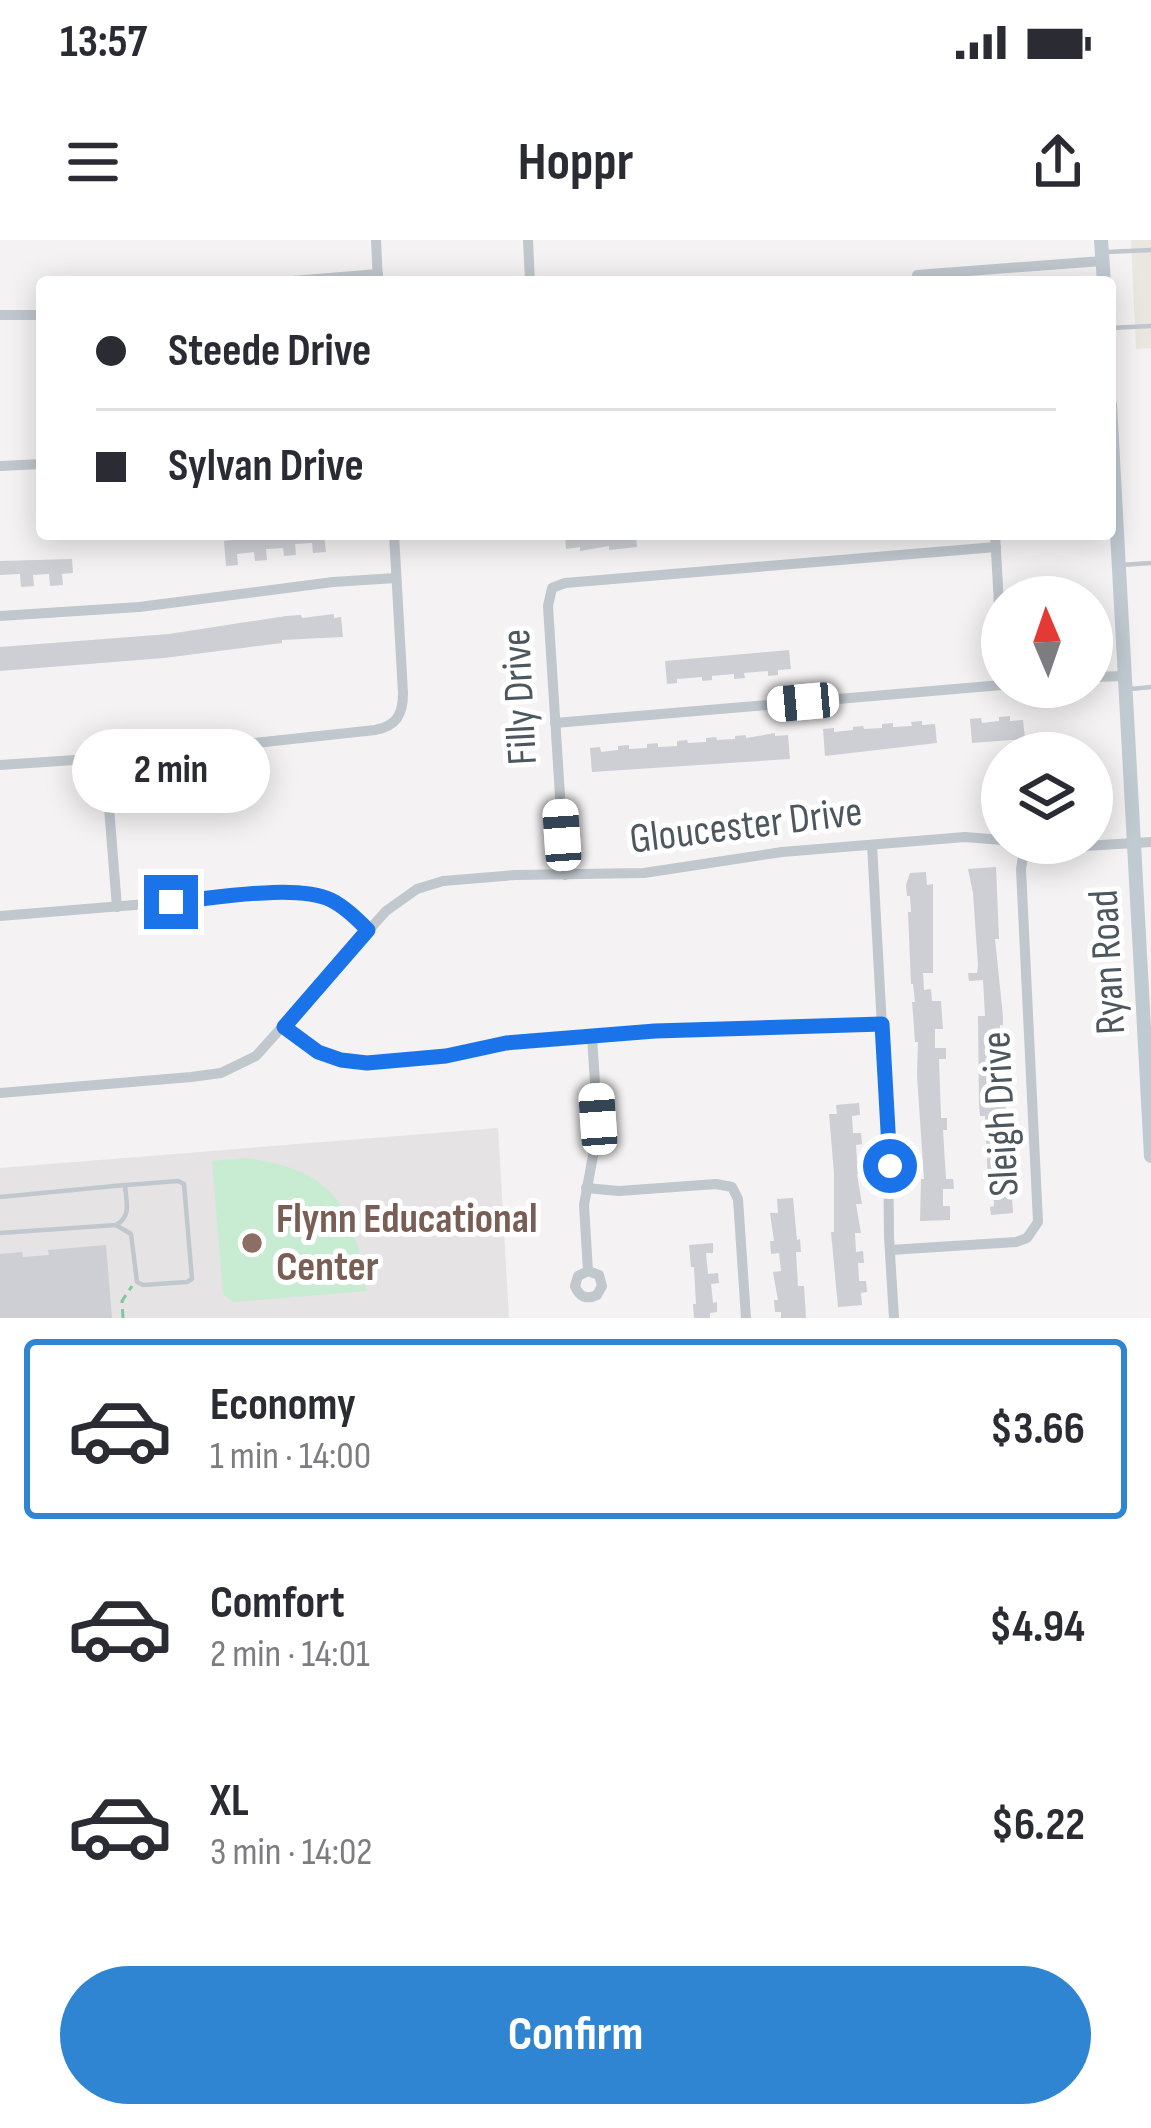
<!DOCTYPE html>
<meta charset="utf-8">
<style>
:root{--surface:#fff;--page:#f7f7f7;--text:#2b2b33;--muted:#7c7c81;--line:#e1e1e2;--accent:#2f85d1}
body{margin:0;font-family:"Sofia Sans Condensed",sans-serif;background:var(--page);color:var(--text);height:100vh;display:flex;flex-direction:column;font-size:45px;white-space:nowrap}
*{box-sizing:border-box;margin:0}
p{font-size:39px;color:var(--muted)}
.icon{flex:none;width:66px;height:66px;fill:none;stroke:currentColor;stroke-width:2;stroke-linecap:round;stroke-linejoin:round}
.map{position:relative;height:1078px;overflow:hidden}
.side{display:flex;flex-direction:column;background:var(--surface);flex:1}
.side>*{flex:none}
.top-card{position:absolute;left:36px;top:36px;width:1080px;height:264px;border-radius:12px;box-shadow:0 6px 30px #0003;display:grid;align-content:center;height:264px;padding:0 60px;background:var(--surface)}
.needle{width:78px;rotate:358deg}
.fabs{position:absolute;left:981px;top:336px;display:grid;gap:24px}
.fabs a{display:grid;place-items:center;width:132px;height:132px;border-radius:50%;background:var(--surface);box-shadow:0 6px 30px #0003;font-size:60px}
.end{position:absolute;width:54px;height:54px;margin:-27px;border:15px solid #1a73e8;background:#fff;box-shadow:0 0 0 6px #fff}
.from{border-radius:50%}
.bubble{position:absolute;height:84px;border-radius:42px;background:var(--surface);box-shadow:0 6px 30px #0003;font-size:39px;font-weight:700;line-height:84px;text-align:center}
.car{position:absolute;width:36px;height:72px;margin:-36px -18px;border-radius:15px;box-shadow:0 0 9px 3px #0007;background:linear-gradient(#fff 24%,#345 0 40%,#fff 0 76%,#345 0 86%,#fff 0)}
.top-card b{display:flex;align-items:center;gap:42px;height:114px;font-size:45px}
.top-card b+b{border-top:3px solid var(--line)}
.top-card i{width:30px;height:30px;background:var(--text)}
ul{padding:21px 0 0;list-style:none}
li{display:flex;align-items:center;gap:36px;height:180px;margin:0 24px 18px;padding:0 36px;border:6px solid transparent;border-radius:12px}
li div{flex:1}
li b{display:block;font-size:45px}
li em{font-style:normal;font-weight:700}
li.on{border-color:var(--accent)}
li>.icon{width:108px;height:108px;stroke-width:1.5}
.button{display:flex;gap:24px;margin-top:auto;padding:24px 60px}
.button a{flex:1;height:138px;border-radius:72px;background:var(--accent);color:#fff;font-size:48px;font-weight:700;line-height:138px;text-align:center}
.status{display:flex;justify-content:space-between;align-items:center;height:84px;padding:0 60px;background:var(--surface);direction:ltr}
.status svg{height:33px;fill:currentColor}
header{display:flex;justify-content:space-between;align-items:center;height:156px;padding:0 60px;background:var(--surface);font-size:54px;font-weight:700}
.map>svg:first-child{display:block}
.commercial{fill:#eae7e0}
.education{fill:#e5e3e4}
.green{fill:#c7ecd2}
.building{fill:#cdcfd4}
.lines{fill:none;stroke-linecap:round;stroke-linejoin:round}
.path{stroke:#82c69e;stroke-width:3;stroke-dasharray:9 6;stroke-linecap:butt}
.lane{stroke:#c0c7cd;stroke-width:4.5}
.street{stroke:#c0c7cd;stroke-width:10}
.secondary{stroke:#c0cad1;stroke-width:14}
.route{stroke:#1a73e8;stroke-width:15}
.education-dot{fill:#8d6e63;stroke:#fff;stroke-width:4.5}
.labels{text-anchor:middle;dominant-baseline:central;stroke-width:10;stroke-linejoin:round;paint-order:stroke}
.street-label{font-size:42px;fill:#4c575e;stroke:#fff}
.education-label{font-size:42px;font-weight:bold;fill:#785e54;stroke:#fff;text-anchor:start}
</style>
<div class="status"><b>13:57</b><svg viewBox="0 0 49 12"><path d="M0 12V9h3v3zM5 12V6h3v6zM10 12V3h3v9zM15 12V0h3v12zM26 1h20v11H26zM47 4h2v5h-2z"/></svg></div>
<header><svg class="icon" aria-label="menu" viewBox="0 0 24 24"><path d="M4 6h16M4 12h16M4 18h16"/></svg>Hoppr<svg class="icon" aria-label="share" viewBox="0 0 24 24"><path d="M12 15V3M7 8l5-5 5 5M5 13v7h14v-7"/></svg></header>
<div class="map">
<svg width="1151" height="1078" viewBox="0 0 1151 1078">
<rect width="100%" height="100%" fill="#f4f2f2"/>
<polygon class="commercial" points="1131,0 1151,0 1151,108 1136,109"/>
<polygon class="education" points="498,888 509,1078 0,1078 0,928"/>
<path class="green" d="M245,918C334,929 355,967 366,1051L233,1062L223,1054L212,921Z"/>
<g class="building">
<polygon points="277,294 324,294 326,312 313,313 312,303 295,304 296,315 284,316 283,308 266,309 267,320 255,321 254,312 237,314 238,325 226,326 224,301"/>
<polygon points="565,294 636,294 637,307 609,310 609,306 580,311 580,307 566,309"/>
<polygon points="72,319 73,333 62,334 63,345 50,346 49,334 33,335 34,346 21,347 20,334 0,335 0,321"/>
<polygon points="334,374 334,378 341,377 343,397 282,400 282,403 164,418 0,431 0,407 169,394 286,376 301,375 302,378"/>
<polygon points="789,410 791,429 778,430 778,435 768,436 768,431 744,433 745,438 734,439 734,434 712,436 712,440 702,441 702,437 677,439 677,443 667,444 665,421"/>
<polygon points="1010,476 1010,481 1023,480 1025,499 972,503 970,479 981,478 982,483 999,481 999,477"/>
<polygon points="922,481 922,485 935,484 937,503 825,516 823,489 834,488 834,492 853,490 853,487 863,486 864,489 882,488 882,484 893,483 893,487 912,486 911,482"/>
<polygon points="775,493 775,496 788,495 790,519 592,532 590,508 600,507 601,512 618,510 618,506 629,505 629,509 647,508 647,504 658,503 658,507 677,506 677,501 687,500 688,503 706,502 706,498 716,497 717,500 735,499 735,496 746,495 746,498"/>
<polygon points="996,627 999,699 995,699 1003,776 1003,785 1000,785 1000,804 1004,804 1007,894 1010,893 1010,911 1007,912 1007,928 1010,928 1013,973 991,975 990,967 994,966 993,942 988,942 985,876 980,876 979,864 978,776 985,776 983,740 969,741 968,733 977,733 978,726 973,653 968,629"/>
<polygon points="926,632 927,645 933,644 933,733 923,733 924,750 931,749 932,761 941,761 943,789 935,789 935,808 946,808 946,819 939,819 941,878 947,878 947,890 943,890 946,939 953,939 954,949 943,949 943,966 950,966 950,980 920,981 921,939 924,939 917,836 918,802 915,802 913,774 912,762 915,762 913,744 911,744 908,672 911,672 910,656 907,656 906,645 910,633"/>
<polygon points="859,863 860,875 852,876 853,893 861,893 862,904 856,905 857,922 862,922 862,934 857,934 862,964 856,964 861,993 855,993 856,1012 863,1011 864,1023 858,1023 859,1041 866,1041 867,1052 861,1053 862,1065 838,1067 831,992 834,992 834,933 829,874 837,874 836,865"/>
<polygon points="793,958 797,1000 800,999 801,1012 796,1012 798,1046 804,1046 806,1078 781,1078 781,1072 775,1072 774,1060 778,1060 773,1032 781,1031 779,1013 771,1014 770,1001 774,1001 770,973 778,973 777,959"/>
<polygon points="713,1003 713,1013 706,1013 708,1034 718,1033 719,1043 711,1044 713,1063 717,1062 717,1072 710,1073 710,1078 694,1078 693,1064 696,1064 694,1027 691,1027 689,1005"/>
<polygon points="106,1005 112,1078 0,1078 0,1014 22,1012 23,1017 49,1015 48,1010"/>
</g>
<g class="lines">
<polyline class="path" points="123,1078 122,1061 132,1046"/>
<g class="lane">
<polyline points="1107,12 1151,10"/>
<polyline points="1110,88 1151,86"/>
<polyline points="1121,325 1151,323"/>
<polyline points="1131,449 1151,447"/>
<path d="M0,957L125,945C126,962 132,976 116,985L0,993"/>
<polyline points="116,985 131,994 137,1042 143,1045 187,1042 192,1039 184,944 178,941 127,945"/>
</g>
<g class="street">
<polyline points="376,0 378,42"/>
<polyline points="528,0 530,42"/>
<polyline points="917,35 1102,21"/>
<polyline points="280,42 378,34"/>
<polyline points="0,75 42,75"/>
<polyline points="0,226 42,224"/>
<polyline points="995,294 1002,418"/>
<polyline points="0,376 139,367 333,342 396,338"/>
<polyline points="1092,437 1124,436"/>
<polyline points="555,483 1002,445"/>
<polyline points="105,518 117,667"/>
<path d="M0,525L135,516L375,490C397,486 403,474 403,453L394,294"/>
<polyline points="1014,603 1052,608 1151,602"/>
<polyline points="872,605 888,896 889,997 894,1078"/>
<polyline points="565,635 548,366 552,348 565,343 996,307"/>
<path d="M0,676L292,652C325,654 344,667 368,690"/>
<polyline points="284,787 318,812 341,820 367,823 437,817 506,803 655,791 882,784"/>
<polyline points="0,853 191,837 221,833 256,816 386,671 417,649 443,641 515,635 644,633 782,612 965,597 1002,600"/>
<polyline points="586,948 619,951 716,944 732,947 738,959 746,1078"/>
<polyline points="890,1010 1016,1002 1027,998 1038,982 1021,629 1025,605"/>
<path d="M588,1031L599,1035L602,1046L597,1055C587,1060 579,1057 575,1046L578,1036L588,1031L584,965L598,888L592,797"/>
</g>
<g class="secondary">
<polyline points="1101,0 1104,42"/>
<polyline points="1110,164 1151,916"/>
</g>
</g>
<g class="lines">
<path class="route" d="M171,662C212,659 295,643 331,660C345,667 357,679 368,690L284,787L318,812L341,820L367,823L446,816L506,803L655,791L882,784L890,926"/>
</g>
<circle class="education-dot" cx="252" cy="1003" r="12"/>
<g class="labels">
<g class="street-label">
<text transform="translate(520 457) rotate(-93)">Filly Drive</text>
<text transform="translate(746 586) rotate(-7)">Gloucester Drive</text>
<text transform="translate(1108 722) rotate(-93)">Ryan Road</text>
<text transform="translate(1001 874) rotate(-93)">Sleigh Drive</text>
</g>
<g class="education-label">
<text x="276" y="979">Flynn Educational<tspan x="276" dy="48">Center</tspan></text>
</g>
</g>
</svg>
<div class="fabs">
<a><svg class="needle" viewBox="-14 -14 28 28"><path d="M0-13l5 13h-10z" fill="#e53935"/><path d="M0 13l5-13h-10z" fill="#7c7c81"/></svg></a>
<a><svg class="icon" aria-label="layers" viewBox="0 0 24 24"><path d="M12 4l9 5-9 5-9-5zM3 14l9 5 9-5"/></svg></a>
</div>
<i class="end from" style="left:890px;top:926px"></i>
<i class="end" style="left:171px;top:662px"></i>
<div class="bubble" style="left:72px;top:489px;width:198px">2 min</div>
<i class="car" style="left:803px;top:462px;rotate:265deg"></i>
<i class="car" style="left:562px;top:595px;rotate:356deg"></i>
<i class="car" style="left:598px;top:879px;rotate:356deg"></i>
<div class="top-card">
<b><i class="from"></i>Steede Drive</b>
<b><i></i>Sylvan Drive</b>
</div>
</div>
<section class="side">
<ul>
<li class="on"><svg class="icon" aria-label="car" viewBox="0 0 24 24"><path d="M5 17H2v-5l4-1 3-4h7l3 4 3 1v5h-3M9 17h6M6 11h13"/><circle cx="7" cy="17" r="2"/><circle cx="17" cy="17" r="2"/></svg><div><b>Economy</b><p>1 min · 14:00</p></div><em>$3.66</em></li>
<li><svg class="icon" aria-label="car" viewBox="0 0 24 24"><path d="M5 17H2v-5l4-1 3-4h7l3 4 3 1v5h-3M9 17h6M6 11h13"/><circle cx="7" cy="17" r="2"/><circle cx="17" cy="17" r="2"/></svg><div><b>Comfort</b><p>2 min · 14:01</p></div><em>$4.94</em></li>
<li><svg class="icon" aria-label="car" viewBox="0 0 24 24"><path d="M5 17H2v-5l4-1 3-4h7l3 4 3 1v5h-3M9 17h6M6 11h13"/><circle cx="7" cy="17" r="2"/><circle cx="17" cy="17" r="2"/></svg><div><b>XL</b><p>3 min · 14:02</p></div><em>$6.22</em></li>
</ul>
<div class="button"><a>Confirm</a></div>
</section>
